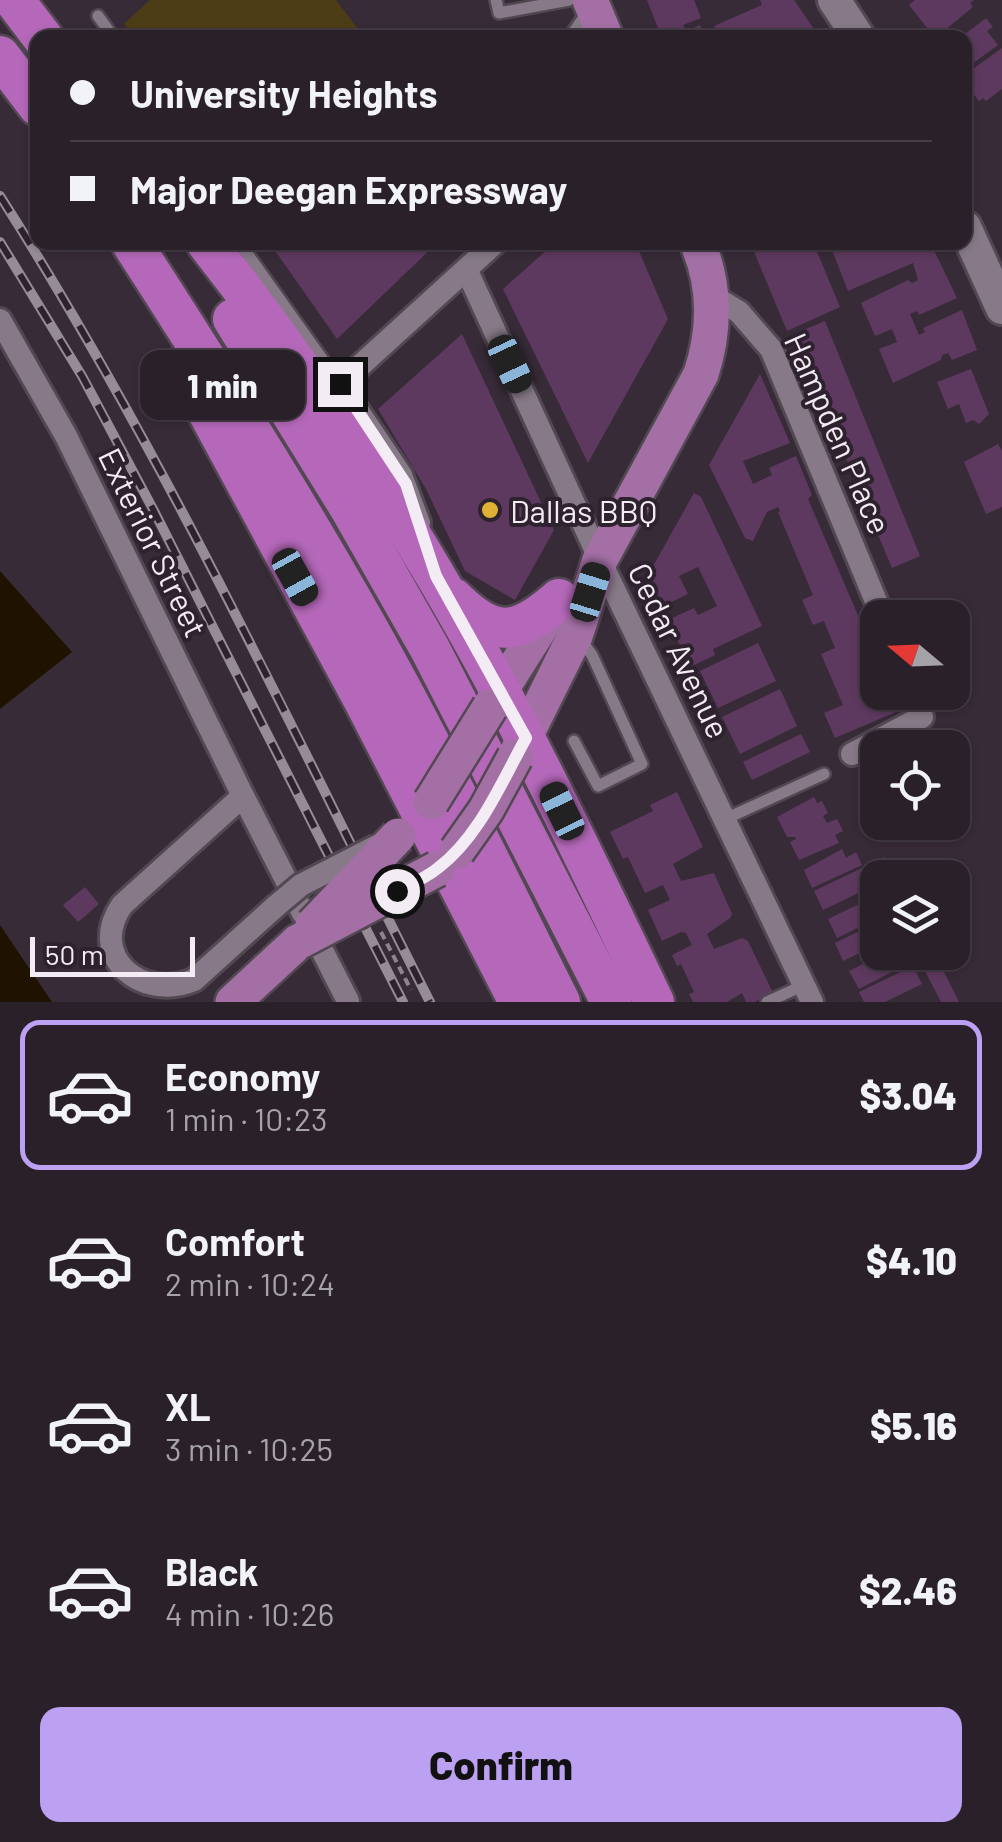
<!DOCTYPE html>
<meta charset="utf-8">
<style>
:root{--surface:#2a202a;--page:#362d36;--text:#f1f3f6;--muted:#a5a3a8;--line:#463e47;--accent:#bca0f2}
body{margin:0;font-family:Barlow,sans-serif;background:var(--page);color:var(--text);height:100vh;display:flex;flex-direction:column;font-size:38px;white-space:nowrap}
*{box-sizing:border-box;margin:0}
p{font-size:32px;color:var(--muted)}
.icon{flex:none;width:55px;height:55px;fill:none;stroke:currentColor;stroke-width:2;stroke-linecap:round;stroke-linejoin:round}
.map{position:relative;height:1002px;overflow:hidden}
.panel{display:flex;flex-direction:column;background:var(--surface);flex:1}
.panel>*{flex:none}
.top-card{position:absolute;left:30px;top:30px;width:942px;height:220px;border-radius:20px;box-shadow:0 2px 8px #0004,0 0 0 2px var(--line);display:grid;align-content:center;height:220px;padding:0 40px;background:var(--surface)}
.needle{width:65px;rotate:289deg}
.buttons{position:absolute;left:860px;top:600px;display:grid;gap:20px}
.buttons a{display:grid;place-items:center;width:110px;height:110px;border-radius:20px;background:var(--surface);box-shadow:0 2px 8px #0004,0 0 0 2px var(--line);font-size:50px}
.scale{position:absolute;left:30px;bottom:25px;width:165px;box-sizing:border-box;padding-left:10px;border:5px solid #f4ecf4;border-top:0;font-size:28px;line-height:35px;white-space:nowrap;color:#f4ecf4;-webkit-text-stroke:8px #2e222e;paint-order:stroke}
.end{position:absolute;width:45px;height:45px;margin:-22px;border:12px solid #f4ecf4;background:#111;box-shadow:0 0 0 5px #111}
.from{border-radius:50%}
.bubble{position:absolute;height:70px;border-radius:20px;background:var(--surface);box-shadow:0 2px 8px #0004,0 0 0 2px var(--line);font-size:32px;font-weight:800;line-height:70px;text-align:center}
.car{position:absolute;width:30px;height:60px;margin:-30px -15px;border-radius:12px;box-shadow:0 0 8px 2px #0007;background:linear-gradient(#222 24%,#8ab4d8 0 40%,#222 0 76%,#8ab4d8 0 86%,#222 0)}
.top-card b{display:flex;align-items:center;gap:35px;height:95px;font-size:38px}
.top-card b+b{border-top:2px solid var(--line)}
.top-card i{width:25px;height:25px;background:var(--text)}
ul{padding:18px 0 0;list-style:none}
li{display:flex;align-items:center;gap:30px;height:150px;margin:0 20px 15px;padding:0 20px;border:5px solid transparent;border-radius:20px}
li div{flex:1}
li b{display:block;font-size:38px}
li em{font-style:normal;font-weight:800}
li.active{border-color:var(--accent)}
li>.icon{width:90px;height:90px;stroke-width:1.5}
.action{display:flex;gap:20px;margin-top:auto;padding:20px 40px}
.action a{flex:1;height:115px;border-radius:20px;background:var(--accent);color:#111;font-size:40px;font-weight:800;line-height:115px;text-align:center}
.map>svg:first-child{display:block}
.green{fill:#4d3d16}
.water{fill:#1f1300}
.building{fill:#5e395f}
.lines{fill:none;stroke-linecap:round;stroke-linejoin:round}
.service-casing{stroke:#524852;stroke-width:16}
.minor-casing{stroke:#524852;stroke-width:28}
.secondary-casing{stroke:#524852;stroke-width:38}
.primary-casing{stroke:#524852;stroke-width:40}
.motorway-casing{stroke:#524852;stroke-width:45}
.path{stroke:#8e838e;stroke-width:4;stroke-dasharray:8 5;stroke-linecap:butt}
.service{stroke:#877987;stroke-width:11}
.minor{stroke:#877987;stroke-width:22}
.secondary{stroke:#877987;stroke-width:32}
.primary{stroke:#a36fa5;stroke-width:35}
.motorway{stroke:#b568b9;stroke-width:40}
.rail-casing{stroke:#968c96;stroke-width:10}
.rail{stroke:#2e222e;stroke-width:6;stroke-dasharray:19;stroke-linecap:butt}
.minor-bridge-casing{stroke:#524852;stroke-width:28;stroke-linecap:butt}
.primary-bridge-casing{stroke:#524852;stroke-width:40;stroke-linecap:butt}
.minor-bridge{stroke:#877987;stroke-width:22}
.primary-bridge{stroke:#a36fa5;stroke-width:35}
.route{stroke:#f4ecf4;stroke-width:12}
.poi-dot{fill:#e0b034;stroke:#2e222e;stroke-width:4}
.labels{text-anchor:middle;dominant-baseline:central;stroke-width:8;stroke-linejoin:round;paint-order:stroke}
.street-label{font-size:32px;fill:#f4ecf4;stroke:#2e222e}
.poi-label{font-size:32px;fill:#f4ecf4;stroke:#2e222e;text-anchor:start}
</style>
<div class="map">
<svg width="1002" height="1002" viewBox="0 0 1002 1002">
<rect width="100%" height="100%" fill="#382b38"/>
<polygon class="green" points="150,0 336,0 364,37 135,37 124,24"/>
<g class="water">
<polygon points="0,571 72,652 0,709"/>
<polygon points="0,925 52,1002 0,1002"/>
</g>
<g class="building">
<polygon points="647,0 694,0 701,18 683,25 686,31 700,25 705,38 662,38"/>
<polygon points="760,0 794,0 814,29 795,38 719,38 714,26 762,5"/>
<polygon points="915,0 974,0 970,3 973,7 935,38 909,5"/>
<polygon points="986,18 993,27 987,31 998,45 965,69 965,38 960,38"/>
<polygon points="1002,48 1002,89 986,101 983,98 979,101 965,83 966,74"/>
<polygon points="269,242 438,242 337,339"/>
<polygon points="556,242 635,242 668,319 588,463 503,289"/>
<polygon points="750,242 813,242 840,307 787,331"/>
<polygon points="829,242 930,242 957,298 919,315 917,311 910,314 919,335 925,332 923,328 962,310 977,350 952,360 948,353 942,355 941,360 893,383 879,349 897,342 892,329 875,336 861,303 908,280 912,283 918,280 913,263 848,291"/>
<polygon points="825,321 920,556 892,568 794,334"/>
<polygon points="462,334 554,530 515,600 465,571 426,489 378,409"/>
<polygon points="971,369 989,414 979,424 973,420 966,423 959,404 948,409 937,382"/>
<polygon points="760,374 790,443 743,461 753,484 772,475 769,468 796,456 812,495 808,499 878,662 878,692 890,692 898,711 835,738 824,713 843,705 821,654 835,648 824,621 813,625 802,600 813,595 778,512 780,511 778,507 767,512 753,541 745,538 709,465"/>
<polygon points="998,444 1002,451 1002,507 986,514 964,462"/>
<polygon points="694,493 701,497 762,626 713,649 715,655 690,667 668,620 694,608 698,615 717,606 698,567 679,576 688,594 661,607 647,577"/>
<polygon points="758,643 776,681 718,708 700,671"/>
<polygon points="780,689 797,726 740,754 722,717"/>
<polygon points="801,734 810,752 752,780 743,762"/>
<polygon points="677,792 703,847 673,864 681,881 714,873 732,914 730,918 707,934 714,949 742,938 748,941 773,993 755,1002 746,1002 742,993 727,1002 693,1002 689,994 694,992 681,964 677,966 672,955 692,945 686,933 681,932 662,941 648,910 670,900 663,885 645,893 628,857 623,859 610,832 653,811 650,805"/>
<polygon points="814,797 817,803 822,801 828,813 823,816 827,823 837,819 843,831 835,835 839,843 799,860 790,842 796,839 795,837 787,837 777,817"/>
<polygon points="842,849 846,858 856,852 862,865 812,888 804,870"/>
<polygon points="885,857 894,875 882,878 878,870 872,873 877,884 823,910 814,891"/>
<polygon points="85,887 99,904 78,922 63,905"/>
<polygon points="878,895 878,918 837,938 828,919"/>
<polygon points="878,922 878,944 843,961 835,943"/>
<polygon points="886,952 906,952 911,962 859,989 849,971"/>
<polygon points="937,958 959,1002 941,1002 922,965"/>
<polygon points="913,966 922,984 885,1002 864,1002 859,992"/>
</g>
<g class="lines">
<defs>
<g id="service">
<polyline points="496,0 499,13 569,0"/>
<polyline points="98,16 114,38"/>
<polyline points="239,242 340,384"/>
<polyline points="574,741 598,786 642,764 592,655 580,639"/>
<polyline points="725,819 824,774"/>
<polyline points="767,1002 804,985"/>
</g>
<g id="minor">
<polyline points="576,38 595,11"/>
<polyline points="467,271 600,560 812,1002"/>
<polyline points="711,295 739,312 771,349 883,618"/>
<polyline points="0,320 66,436 243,796 348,1001"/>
<polyline points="419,523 401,475 340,384 496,242"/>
<polyline points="852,754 922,717 912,692"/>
<path d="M243,796L122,905C87,956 141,1002 194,980L276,906"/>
</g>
<g id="secondary">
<polyline points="834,0 859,38"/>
<polyline points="965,227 1002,308"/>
</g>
<g id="primary">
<polyline points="590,0 606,38"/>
<polyline points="490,707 554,606"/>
<path d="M515,757L575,636L600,560L701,374C715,331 716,285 697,242"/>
<polyline points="233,1002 298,942"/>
</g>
<g id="motorway">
<polyline points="14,0 43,38"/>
<polyline points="0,56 38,106"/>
<path d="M131,242C223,385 314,528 395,677C453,784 506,894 560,1002"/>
<path d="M206,242C289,348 367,459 435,575C517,713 585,858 654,1002"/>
<polyline points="233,319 351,510 430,649 611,1002"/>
<polyline points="183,366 363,699 519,1002"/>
<path d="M453,598C494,639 517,636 559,599"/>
</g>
</defs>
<use href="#service" class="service-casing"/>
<use href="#minor" class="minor-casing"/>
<use href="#secondary" class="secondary-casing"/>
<use href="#primary" class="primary-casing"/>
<use href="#motorway" class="motorway-casing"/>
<polyline class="path" points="381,932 411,990"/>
<use href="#service" class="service"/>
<use href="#minor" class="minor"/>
<use href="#secondary" class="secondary"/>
<use href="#primary" class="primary"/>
<use href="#motorway" class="motorway"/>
<defs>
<g id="rail">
<path d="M0,196C164,453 292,730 430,1002"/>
<polyline points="0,242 82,376 153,509 403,1002"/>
</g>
</defs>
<use href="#rail" class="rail-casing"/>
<use href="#rail" class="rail"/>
<defs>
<polyline id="minor-bridge" points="276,906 301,885 377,846"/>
<g id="primary-bridge">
<polyline points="431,802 490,707"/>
<polyline points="457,851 486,810 515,757"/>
<polyline points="313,925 398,836"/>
<polyline points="298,942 437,869"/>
</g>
</defs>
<use href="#minor-bridge" class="minor-bridge-casing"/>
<use href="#primary-bridge" class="primary-bridge-casing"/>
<use href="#minor-bridge" class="minor-bridge"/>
<use href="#primary-bridge" class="primary-bridge"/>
</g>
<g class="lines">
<path class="route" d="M340,384L406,484L436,576L526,738C501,783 479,837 438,868C426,878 411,884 397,891"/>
</g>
<circle class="poi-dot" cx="490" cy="510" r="10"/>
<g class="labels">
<g class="street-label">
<text transform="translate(839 433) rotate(66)">Hampden Place</text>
<text transform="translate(154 542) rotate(64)">Exterior Street</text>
<text transform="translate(680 650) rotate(64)">Cedar Avenue</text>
</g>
<g class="poi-label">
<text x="510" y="510">Dallas BBQ</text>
</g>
</g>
</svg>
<div class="buttons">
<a><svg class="needle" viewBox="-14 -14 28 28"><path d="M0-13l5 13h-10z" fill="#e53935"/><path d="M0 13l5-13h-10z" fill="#a5a3a8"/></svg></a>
<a><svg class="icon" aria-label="locate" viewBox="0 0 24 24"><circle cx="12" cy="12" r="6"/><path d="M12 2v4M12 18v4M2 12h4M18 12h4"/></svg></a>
<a><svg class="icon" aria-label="layers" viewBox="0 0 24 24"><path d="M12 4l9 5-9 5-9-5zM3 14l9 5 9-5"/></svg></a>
</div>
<div class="scale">50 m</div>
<i class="end from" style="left:397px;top:891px"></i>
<i class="end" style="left:340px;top:384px"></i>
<div class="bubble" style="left:140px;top:350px;width:165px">1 min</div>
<i class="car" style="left:510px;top:364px;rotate:155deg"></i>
<i class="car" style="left:295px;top:577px;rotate:151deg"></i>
<i class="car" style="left:590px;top:592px;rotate:17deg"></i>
<i class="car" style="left:562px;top:811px;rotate:334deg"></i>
<div class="top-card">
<b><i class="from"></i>University Heights</b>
<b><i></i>Major Deegan Expressway</b>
</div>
</div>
<section class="panel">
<ul>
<li class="active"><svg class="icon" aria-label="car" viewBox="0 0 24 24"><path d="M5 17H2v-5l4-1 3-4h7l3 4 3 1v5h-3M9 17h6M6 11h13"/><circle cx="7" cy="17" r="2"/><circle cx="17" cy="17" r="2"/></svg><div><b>Economy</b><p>1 min · 10:23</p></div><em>$3.04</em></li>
<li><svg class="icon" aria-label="car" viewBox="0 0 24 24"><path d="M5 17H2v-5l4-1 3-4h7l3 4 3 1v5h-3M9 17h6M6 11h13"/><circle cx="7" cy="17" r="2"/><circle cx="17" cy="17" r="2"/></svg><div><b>Comfort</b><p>2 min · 10:24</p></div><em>$4.10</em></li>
<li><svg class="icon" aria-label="car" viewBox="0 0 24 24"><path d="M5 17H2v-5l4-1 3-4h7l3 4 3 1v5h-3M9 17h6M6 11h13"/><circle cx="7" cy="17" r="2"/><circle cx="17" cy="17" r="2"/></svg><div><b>XL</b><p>3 min · 10:25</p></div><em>$5.16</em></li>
<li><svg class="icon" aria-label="car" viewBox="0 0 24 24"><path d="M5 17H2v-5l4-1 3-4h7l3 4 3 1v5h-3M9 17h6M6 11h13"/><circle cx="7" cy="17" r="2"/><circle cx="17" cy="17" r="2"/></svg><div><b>Black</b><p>4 min · 10:26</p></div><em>$2.46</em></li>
</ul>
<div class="action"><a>Confirm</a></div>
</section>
